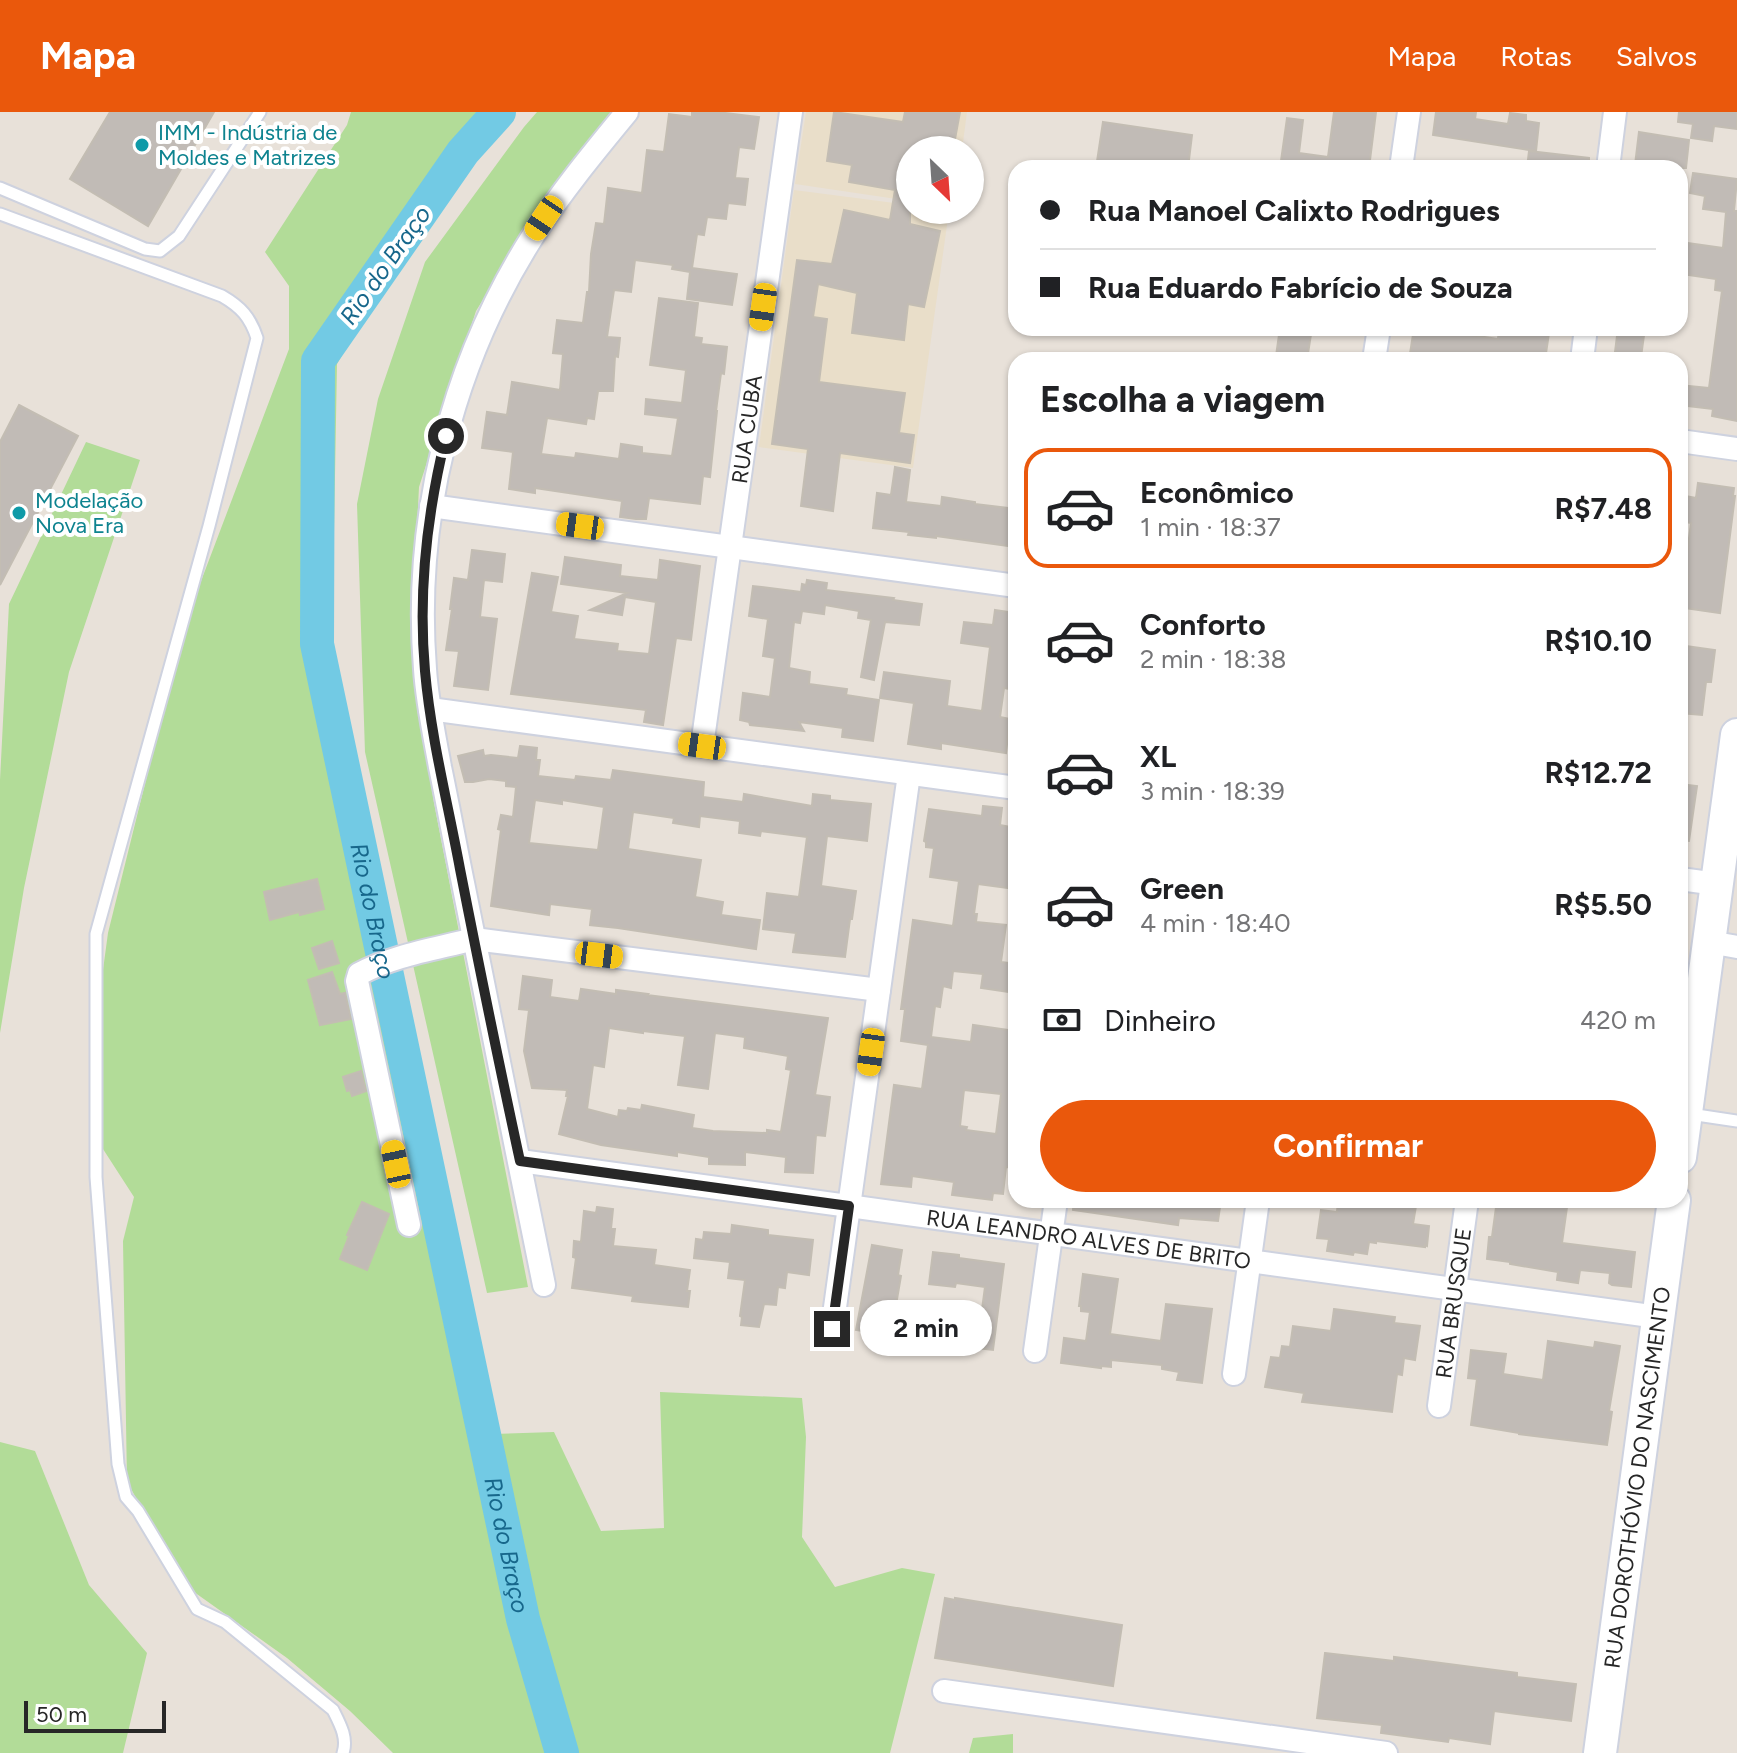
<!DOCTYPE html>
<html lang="pt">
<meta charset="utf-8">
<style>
:root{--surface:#fff;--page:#f6f6f6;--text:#202124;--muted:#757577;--line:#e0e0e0;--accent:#ea580c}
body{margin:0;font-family:Figtree,sans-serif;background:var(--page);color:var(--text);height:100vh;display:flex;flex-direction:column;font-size:30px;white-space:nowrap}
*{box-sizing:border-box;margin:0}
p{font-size:26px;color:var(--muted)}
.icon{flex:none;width:44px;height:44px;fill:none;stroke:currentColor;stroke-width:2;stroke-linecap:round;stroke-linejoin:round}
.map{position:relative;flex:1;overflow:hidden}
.sheet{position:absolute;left:1008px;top:240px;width:680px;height:856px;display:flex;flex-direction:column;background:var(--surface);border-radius:24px;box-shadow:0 2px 6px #0004}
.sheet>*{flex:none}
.top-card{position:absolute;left:1008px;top:48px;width:680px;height:176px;border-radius:24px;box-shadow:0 2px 6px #0004;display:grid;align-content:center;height:176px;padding:0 32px;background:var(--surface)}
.needle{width:52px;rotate:155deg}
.tools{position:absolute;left:896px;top:24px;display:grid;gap:16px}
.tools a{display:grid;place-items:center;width:88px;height:88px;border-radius:50%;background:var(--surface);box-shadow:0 2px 6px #0004;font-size:40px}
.scale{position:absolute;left:24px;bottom:20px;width:142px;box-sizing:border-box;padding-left:8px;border:4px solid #272727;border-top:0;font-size:22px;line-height:28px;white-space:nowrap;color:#272727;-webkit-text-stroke:6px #fff;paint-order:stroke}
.end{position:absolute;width:36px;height:36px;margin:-18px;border:10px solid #272727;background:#fff;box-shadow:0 0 0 4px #fff}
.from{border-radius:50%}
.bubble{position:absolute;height:56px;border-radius:28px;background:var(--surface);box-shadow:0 2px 6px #0004;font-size:26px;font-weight:700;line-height:56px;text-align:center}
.car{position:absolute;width:24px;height:48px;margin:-24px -12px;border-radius:10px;box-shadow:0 0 6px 2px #0007;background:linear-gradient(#f5c518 24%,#345 0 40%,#f5c518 0 76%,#345 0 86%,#f5c518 0)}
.top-card b{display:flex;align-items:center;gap:28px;height:76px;font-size:30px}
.top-card b+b{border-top:2px solid var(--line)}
.top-card i{width:20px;height:20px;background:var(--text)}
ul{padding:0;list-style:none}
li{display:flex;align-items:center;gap:24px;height:120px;margin:0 16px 12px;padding:0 16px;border:4px solid transparent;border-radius:24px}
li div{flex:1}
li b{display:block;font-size:30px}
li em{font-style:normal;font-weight:700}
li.active{border-color:var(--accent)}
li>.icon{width:72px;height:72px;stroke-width:1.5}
h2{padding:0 32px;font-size:36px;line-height:96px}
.pay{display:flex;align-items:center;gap:20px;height:88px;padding:0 32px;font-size:30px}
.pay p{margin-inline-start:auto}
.cta{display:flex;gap:16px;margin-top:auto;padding:16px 32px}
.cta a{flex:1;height:92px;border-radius:48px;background:var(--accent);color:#fff;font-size:32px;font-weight:700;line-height:92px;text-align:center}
header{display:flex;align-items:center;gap:48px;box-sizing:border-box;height:112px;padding:0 40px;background:var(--accent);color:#fff}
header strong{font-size:38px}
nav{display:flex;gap:44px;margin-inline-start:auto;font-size:28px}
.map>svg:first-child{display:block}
.education{fill:#e9dec9}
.green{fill:#b2dc98}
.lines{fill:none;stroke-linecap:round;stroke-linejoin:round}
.river{stroke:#72cae4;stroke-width:34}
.building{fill:#c1bbb6;stroke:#c3bdb3;stroke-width:2;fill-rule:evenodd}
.lane-casing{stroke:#ced2df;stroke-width:15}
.street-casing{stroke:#ced2df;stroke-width:26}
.secondary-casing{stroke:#ced2df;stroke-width:36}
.lane{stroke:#fff;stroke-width:11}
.street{stroke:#fff;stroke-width:22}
.secondary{stroke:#fff;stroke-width:32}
.route{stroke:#272727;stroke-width:10}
.culture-dot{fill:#0f9aa8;stroke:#fff;stroke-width:3}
.labels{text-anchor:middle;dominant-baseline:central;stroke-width:8;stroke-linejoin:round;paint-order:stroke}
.culture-label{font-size:22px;fill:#0d838f;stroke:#fff;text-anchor:start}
.street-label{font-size:22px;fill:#272727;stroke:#fff}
.water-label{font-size:24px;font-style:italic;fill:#17678b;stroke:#fff}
</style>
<header>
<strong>Mapa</strong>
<nav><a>Mapa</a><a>Rotas</a><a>Salvos</a></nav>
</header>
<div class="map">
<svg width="1737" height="1641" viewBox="0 0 1737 1641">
<rect width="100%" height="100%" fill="#e8e1d9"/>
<g class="education">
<polygon points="806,0 967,0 962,38 910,38 910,89 795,72"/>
<polygon points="794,78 910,93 910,98 949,99 913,356 759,335"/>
</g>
<g class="green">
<polygon points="351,0 515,0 503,12 371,193 337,252 332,531 372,747 459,1148 492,1322 554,1320 601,1419 664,1416 660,1280 802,1286 806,1325 802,1425 835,1475 902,1456 935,1462 890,1641 393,1641 350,1599 287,1546 187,1475 127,1370 123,1129 134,1085 103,1037 94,924 108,821 184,514 289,237 289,174 265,140 347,13"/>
<polygon points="537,0 616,0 540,95 476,199 419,375 411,535 434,691 528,1175 487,1181 365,640 357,392 378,287 425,150 524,15"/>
<polygon points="86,330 140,348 69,560 24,776 0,921 0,668 9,492"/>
<polygon points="0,1330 35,1339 89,1473 147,1541 123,1641 0,1641"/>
<polygon points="1013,1622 1013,1641 969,1641 973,1626"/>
</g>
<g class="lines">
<path class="river" id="s1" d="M499,0L463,40L318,249L317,532L523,1507L562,1641"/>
</g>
<g class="building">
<polygon points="110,0 214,0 148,114 70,67"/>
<polygon points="692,0 717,0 759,5 754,37 739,35 735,66 748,67 745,93 728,91 726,107 707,105 704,123 697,122 692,156 737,162 732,193 687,187 690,160 672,157 673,153 635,148 631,180 614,178 607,225 620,226 618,245 615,244 613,279 598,279 594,307 587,306 586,312 547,306 541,342 575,346 576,341 619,347 621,332 642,335 642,341 672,344 678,306 645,302 646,287 682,291 686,258 650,253 659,186 698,191 694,225 702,226 701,232 727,235 724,262 721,261 716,299 717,299 710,365 703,364 700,392 649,386 646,407 636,407 620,405 622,389 535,376 535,381 509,377 513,340 482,336 487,300 507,303 512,270 560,278 563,242 553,241 557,208 583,211 587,180 589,180 591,142 596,111 604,112 608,76 642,81 647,38 664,40 669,2 692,5"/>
<polygon points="834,0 903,10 905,0 960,0 953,38 910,38 910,112 940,119 924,195 908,192 904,228 852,221 857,181 818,172 813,205 827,207 819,270 905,281 899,321 914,323 910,351 840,341 833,399 801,394 808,337 772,332 797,148 832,152 844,98 890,108 895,78 849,70 852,53 827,49"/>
<polygon points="1334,0 1376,0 1369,56 1280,56 1287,6 1303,8 1299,41 1328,45"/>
<polygon points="1436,0 1476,0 1475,7 1508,12 1510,1 1526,3 1526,9 1539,11 1536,39 1433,23"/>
<polygon points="1679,0 1737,0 1737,17 1714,14 1712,29 1691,26 1693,12 1678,10"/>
<polygon points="1103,10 1192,23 1188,56 1096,56"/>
<polygon points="1639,20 1689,28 1686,56 1657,56 1635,53"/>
<polygon points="1529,39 1589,46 1589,56 1527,56"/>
<polygon points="1693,61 1737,67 1734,99 1737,99 1737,309 1712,304 1713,297 1680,293 1680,273 1709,276 1722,179 1715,178 1716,167 1688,163 1688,158 1680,157 1680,130 1723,136 1726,100 1703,97 1705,84 1690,81"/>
<polygon points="1280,216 1312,216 1307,248 1276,244"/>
<polygon points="1414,216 1459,216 1458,221 1498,227 1499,216 1515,216 1549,221 1545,248 1409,248"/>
<polygon points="1618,216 1645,216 1641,245 1636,245 1636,248 1614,248"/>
<polygon points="19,293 78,324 0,473 0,330"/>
<polygon points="895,355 910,358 906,390 941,394 942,385 975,390 975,392 1016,397 1016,435 936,424 936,426 908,423 909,420 873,416 877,381 891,383"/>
<polygon points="1698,371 1734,376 1733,384 1735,384 1720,501 1684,496 1688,464 1684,464 1691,411 1680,409 1680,383 1696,386"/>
<polygon points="472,438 505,442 502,470 484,468 480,505 497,507 488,578 454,574 459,539 446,538 452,497 450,497 454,466 468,468"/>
<polygon points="565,445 621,453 620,464 658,468 660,448 700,454 691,528 676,526 663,613 644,610 646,598 511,582 532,461 558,465 551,500 578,504 574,527 618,532 617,539 649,542 656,490 625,485 622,503 590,498 627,481 561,472"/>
<polygon points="807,468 827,471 826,478 894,486 893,488 922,492 919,513 885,510 874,568 861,565 871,508 858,506 859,499 825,493 824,502 802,499 800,511 794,510 789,556 810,560 809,572 847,577 846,583 879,588 873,629 842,625 843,616 799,610 804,619 750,613 749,610 740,608 743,581 770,585 775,546 763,544 768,507 749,504 753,474 801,480 802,472 806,473"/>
<polygon points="995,498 1016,501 1016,578 1004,576 1000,605 1010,607 1006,641 941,631 941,637 908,632 914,591 880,586 884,560 950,569 947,594 982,599 990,535 961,531 964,510 993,513"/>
<polygon points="1686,534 1715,538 1711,570 1706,570 1702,603 1680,601 1680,568"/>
<path d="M520,634L537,636L536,648H540L538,664L575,668L576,664L611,668L613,658L704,670L703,685L743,690L744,682L812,694L813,682L830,684V688L871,692L867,729L827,724L821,774L856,779L852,807H850L845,845L793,840L796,821L763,817L767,781L799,785L807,725L761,719L760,724L739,721L740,709L700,704L699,715L673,711L674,706L633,700L628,737L701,748L695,785L723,790L721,803L760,808L756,837L618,816L590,813L592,797L550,792L549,803L491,794L501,718L498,717L501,703L513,705L516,675L506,674V669L489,667L473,670H465L458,644L483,638L484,644L491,643L518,646ZM535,688L562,692V688L604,695L598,738L529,731Z"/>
<polygon points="1680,672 1697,674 1689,729 1680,728"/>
<path d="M983,694L1002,696L1000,713L1016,716V777L978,772L974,802H977L976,810L1006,813L1001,850L1016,852V881L981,876L983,862L953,859L951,876L943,874L940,895L935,894L931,925L971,930L973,913L1016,919V1056L1006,1055L1003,1082L993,1081L992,1088L952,1083L954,1070L912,1064L911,1075L881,1072L894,973L922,977L928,933L901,929L905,897H901L913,808L953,814L959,769L930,765L934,736L926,735V730L924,729L929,697L982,704ZM964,978L1001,982L996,1022L966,1018L967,1015L960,1014Z"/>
<polygon points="317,767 324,797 300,803 299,800 270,808 264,780"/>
<polygon points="332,829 339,851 319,857 312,836"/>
<polygon points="332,860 340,882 345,881 351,907 320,913 308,868"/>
<path d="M523,864L552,868L550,885L579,889L581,877L616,882V878L648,882L647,883L828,906L815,983L830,985L825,1024L816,1023L813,1061L785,1060L786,1045L745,1040V1053L709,1052V1045L677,1040V1044L601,1033L559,1022L568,984H566L567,978L532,976L524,939L529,898L519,897ZM609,916L643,921V919L685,924L678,973L708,977L715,921L745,925L744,936L788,944L786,957L791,958L781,1020L767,1018V1021L713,1019L692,1016L694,1003L642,993L641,998L628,996L627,999L619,998L618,1005L587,997L593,953L604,955Z"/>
<polygon points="361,959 366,979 352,984 350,978 347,979 343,965"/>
<polygon points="1074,1088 1221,1088 1218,1109 1179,1106 1178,1113 1073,1098"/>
<polygon points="1338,1088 1417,1088 1413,1112 1429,1114 1427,1134 1425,1133 1425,1135 1376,1129 1376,1131 1369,1130 1367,1142 1354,1140 1353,1143 1327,1139 1329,1127 1317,1126 1321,1098 1337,1100"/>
<polygon points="1497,1088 1568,1088 1562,1131 1635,1140 1631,1175 1612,1173 1609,1171 1610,1161 1580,1158 1578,1171 1557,1168 1558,1160 1510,1152 1510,1150 1487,1147 1489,1125 1492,1125"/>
<polygon points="362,1090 389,1102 367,1158 340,1147 349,1124 347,1123"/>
<polygon points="597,1095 613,1097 611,1117 615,1117 613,1134 656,1138 654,1153 690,1158 687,1179 690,1179 688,1195 632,1189 633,1184 572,1176 576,1146 573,1145 574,1129 581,1130 584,1099 596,1101"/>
<polygon points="732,1113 768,1118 768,1123 813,1128 809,1163 787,1160 785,1176 778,1175 776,1193 764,1192 759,1215 741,1213 742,1205 740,1204 745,1168 728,1166 730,1150 694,1146 696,1127 703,1128 704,1120 731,1122"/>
<polygon points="872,1133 902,1138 898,1163 901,1164 896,1193 899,1193 896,1208 953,1217 954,1208 970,1210 970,1203 981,1205 985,1175 956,1171 955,1175 929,1172 933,1140 959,1143 959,1146 1004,1152 993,1238 959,1234 958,1238 912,1231 912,1227 856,1218"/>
<polygon points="1083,1162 1118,1167 1110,1222 1161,1229 1166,1192 1212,1197 1202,1271 1177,1268 1179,1260 1162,1257 1162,1253 1111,1248 1111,1255 1101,1254 1101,1256 1061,1251 1064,1226 1086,1229 1090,1200 1081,1199 1081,1194 1079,1194"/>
<polygon points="1334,1197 1395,1205 1394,1211 1420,1214 1415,1248 1404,1246 1402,1263 1397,1262 1392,1300 1302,1290 1304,1281 1265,1275 1271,1245 1280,1246 1282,1234 1290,1235 1293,1214 1331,1219"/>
<polygon points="1548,1229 1594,1236 1595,1230 1620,1234 1609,1299 1612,1300 1607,1333 1519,1322 1519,1321 1471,1313 1477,1267 1468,1266 1471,1238 1506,1242 1503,1262 1543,1268"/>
<polygon points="945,1486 955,1488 955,1486 1122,1513 1113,1574 935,1546"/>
<polygon points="1325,1541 1394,1549 1394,1545 1517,1561 1517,1565 1576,1572 1571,1609 1494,1599 1490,1632 1449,1626 1448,1630 1381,1621 1382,1613 1317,1606"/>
</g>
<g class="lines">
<defs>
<g id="lane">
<polyline points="0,76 145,137 160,139 179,124 260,0"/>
<path d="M0,102L222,184C241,195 250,205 257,226L209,414L96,822V1065L118,1352L126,1385L138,1399L197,1497L225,1510L333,1598C340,1612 348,1626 343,1641"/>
<polyline points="1690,1002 1737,1009"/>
</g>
<g id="street">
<polyline points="1401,56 1409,0"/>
<polyline points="1608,56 1615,0"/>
<polyline points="1374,248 1379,216"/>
<polyline points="1582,248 1586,216"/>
<polyline points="1680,329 1737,337"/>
<polyline points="431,394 1016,474"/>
<polyline points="430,597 1016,676"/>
<path id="s2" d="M702,634L791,0"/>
<polyline points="1680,767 1717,772"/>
<polyline points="1709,830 1737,835"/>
<path id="s3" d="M520,1049L1658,1205"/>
<path d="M409,1113L357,869L359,862C394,843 436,837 474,827L879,878"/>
<path d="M544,1173C517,1039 489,905 463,771C455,732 448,693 440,655C434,622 427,589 425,557C413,406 452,251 533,124C561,80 594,40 627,0"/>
<polyline points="832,1217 909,662"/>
<polyline points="1035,1239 1056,1088"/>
<polyline points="1234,1262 1258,1088"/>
<path id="s4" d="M1439,1294L1467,1088"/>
<polyline points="944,1579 1386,1641"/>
</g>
<g id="secondary">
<polyline points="1680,1045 1737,623"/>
<path id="s5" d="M1600,1641L1674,1088"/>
</g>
</defs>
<use href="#lane" class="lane-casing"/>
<use href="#street" class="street-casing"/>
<use href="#secondary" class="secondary-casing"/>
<use href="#lane" class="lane"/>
<use href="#street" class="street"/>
<use href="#secondary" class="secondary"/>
</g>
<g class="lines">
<path class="route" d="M446,324C427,401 418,481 425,559C431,626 448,692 460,757C479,854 499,952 520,1049L849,1094L832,1217"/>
</g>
<g class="culture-dot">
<circle cx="142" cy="33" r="8"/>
<circle cx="19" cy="401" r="8"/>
</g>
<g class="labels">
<g class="culture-label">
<text x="158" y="20">IMM - Indústria de<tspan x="158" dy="25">Moldes e Matrizes</tspan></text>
<text x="35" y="388">Modelação<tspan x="35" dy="25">Nova Era</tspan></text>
</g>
<g class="street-label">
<text stroke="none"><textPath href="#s2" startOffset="320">RUA CUBA</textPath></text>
<text stroke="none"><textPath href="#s3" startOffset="574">RUA LEANDRO ALVES DE BRITO</textPath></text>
<text stroke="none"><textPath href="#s4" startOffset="104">RUA BRUSQUE</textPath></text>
<text stroke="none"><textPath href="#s5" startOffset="278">RUA DOROTHÓVIO DO NASCIMENTO</textPath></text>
</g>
<g class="water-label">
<text transform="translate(385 153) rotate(-55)">Rio do Braço</text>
<text stroke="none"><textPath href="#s1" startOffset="864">Rio do Braço</textPath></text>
<text stroke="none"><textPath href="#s1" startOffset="1512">Rio do Braço</textPath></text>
</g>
</g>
</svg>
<div class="tools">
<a><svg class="needle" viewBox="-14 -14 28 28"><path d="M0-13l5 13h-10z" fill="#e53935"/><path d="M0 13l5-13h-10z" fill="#757577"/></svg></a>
</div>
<div class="scale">50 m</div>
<i class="end from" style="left:446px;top:324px"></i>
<i class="end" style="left:832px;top:1217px"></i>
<div class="bubble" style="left:860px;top:1188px;width:132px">2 min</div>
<i class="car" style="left:544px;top:106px;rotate:214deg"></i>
<i class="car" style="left:763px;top:195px;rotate:188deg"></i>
<i class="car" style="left:580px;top:414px;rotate:278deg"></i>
<i class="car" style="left:702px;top:634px;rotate:278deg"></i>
<i class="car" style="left:599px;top:843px;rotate:97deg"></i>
<i class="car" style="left:871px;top:940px;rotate:188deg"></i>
<i class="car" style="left:396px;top:1052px;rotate:348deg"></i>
<div class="top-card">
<b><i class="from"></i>Rua Manoel Calixto Rodrigues</b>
<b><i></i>Rua Eduardo Fabrício de Souza</b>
</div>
<section class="sheet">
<h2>Escolha a viagem</h2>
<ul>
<li class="active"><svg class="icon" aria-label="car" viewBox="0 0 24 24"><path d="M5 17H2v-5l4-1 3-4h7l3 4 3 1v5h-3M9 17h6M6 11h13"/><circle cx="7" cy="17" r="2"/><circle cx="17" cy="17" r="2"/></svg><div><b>Econômico</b><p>1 min · 18:37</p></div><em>R$7.48</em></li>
<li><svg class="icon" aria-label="car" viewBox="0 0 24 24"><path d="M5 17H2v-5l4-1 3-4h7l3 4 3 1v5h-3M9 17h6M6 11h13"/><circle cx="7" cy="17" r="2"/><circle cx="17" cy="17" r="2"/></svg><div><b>Conforto</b><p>2 min · 18:38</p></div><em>R$10.10</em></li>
<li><svg class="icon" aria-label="car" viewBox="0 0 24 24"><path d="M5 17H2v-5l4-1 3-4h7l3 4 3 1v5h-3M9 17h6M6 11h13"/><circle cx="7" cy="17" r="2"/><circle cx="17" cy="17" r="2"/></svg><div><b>XL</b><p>3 min · 18:39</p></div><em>R$12.72</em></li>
<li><svg class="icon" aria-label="car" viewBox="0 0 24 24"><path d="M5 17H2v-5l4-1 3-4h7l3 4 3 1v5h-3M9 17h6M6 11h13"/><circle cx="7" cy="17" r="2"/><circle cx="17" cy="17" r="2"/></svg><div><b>Green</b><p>4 min · 18:40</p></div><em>R$5.50</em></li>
</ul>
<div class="pay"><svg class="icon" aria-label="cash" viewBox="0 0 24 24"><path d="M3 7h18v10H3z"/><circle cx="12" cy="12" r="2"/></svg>Dinheiro<p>420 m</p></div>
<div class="cta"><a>Confirmar</a></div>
</section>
</div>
